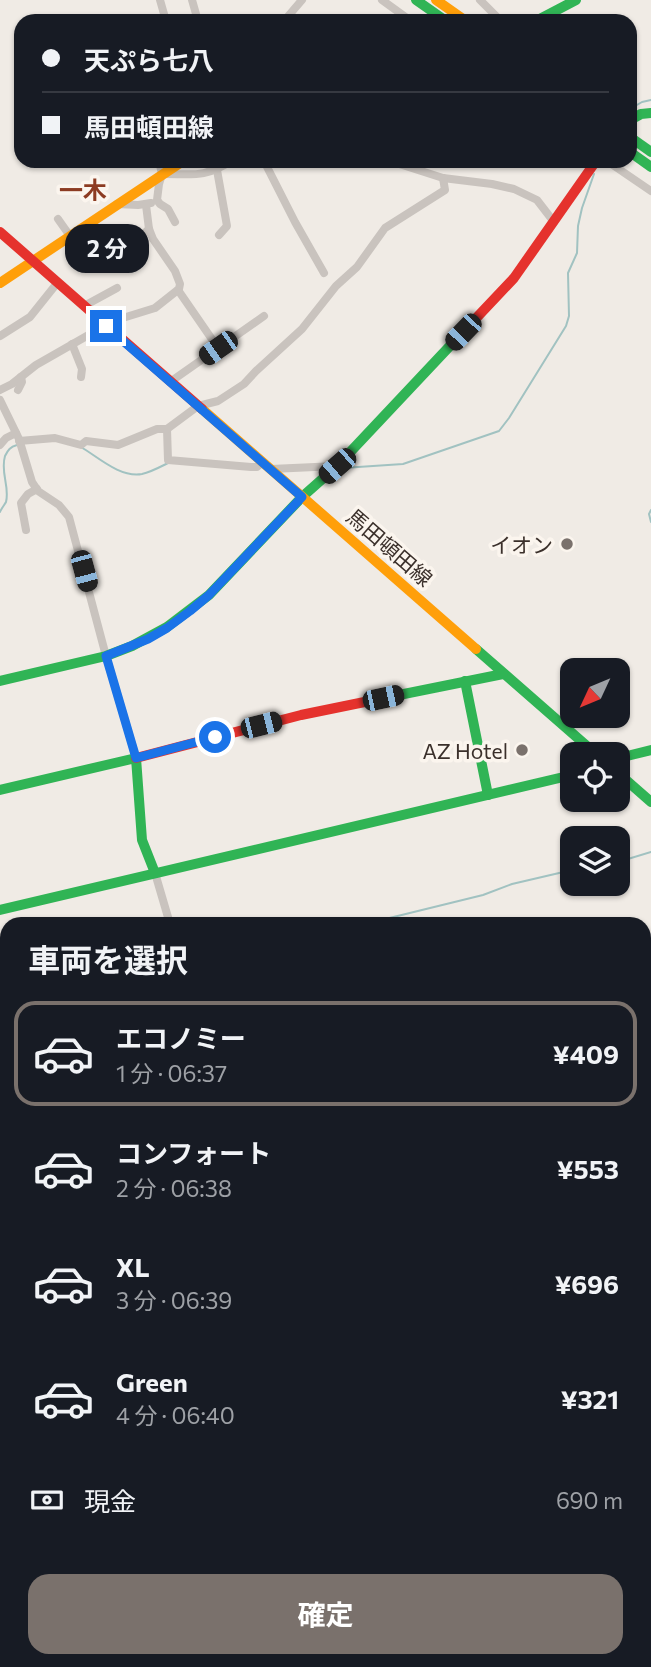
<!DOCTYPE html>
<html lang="ja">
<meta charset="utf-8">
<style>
:root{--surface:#171b24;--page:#20242c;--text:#f1f3f6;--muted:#9ea1a6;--line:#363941;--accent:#7a716c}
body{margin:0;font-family:Commissioner,"Noto Sans JP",sans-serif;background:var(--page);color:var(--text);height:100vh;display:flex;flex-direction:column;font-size:26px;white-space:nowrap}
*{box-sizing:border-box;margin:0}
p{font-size:23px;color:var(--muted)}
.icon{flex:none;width:38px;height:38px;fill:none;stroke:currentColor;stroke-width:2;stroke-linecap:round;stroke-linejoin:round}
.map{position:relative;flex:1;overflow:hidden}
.side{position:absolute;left:0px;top:917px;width:651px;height:751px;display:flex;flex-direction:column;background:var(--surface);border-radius:21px 21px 0 0;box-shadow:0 2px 5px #0004}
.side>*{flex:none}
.banner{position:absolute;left:14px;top:14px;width:623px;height:154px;border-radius:21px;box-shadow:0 2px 5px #0004;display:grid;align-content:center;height:154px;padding:0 28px;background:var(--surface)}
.needle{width:46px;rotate:226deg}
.buttons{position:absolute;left:560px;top:658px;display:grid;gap:14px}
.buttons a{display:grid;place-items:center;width:70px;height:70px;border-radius:14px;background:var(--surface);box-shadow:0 2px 5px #0004;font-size:35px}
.end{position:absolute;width:32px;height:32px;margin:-16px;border:9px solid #1a73e8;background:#fff;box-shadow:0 0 0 4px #fff}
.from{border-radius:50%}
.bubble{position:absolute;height:49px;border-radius:21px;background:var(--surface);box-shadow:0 2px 5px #0004;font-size:23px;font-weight:700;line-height:49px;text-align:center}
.car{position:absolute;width:21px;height:42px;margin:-21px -10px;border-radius:9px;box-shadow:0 0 5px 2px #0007;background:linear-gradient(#222 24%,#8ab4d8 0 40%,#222 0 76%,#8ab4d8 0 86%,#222 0)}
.banner b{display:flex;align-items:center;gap:24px;height:66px;font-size:26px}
.banner b+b{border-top:2px solid var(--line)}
.banner i{width:18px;height:18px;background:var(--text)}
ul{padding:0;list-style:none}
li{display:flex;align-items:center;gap:21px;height:105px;margin:0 14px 10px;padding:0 14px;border:4px solid transparent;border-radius:21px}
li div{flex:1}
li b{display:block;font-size:26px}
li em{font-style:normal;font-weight:700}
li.active{border-color:var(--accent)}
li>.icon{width:63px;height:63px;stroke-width:1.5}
h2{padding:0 28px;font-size:32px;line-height:84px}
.pay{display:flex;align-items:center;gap:18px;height:77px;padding:0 28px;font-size:26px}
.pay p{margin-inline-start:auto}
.action{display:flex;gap:14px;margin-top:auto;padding:14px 28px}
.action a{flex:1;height:80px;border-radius:21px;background:var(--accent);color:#fff;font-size:28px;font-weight:700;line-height:80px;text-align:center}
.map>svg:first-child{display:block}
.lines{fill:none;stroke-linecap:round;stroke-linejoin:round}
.stream{stroke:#a1c2c1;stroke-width:2}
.river{stroke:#a1c2c1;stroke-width:12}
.street{stroke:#c9c3be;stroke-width:8}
.fast{stroke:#30b455;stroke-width:10}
.slow{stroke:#ff9f0a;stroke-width:10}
.jam{stroke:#e5322d;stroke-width:10}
.route{stroke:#1a73e8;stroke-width:9}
.poi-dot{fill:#7a716c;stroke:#fbf5ee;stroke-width:2.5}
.labels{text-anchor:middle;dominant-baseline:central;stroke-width:7;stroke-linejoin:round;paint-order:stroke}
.poi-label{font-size:21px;fill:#3b302b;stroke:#fbf5ee;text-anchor:end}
.street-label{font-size:21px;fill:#3b302b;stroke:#fbf5ee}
.quarter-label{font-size:24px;font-weight:bold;fill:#8c3b22;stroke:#fbf5ee}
</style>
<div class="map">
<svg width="651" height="1667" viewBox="0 0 651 1667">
<rect width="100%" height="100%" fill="#f0ebe5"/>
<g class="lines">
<g class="stream">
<polyline points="630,109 642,102 651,100"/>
<path d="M81,447C98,457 120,478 142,474C151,472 160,467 168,463"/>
<polyline points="343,468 403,464 499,431 509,418 566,326 569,316 568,273 577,253 578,226 582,208 594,174"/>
<polyline points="651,510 649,514 651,522"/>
<path d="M0,512C1,509 5,504 6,502C10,486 0,473 5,456C8,450 10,447 17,445"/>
<polyline points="618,862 651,852"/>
<polyline points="365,924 483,895 512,884 572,870"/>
<polyline points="644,959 651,957"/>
<polyline points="0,1078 7,1075"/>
<polyline points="644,1370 651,1369"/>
<polyline points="0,1487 7,1486"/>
<polyline points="0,1608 7,1608"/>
<polyline points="616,1661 618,1667"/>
</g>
<g class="river">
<polyline points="644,1462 651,1461"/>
<polyline points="644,1489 651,1486"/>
<polyline points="0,1638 7,1634"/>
</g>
<g class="street">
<polyline points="160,0 166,21"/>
<polyline points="192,0 198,21"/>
<polyline points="382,0 411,21"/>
<polyline points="480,0 501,21"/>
<polyline points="284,21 302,0"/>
<polyline points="159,161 162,174 159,184 157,200 160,204 168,209 175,222"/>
<polyline points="264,161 295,222 324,273"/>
<polyline points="390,161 443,178 492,184 514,189 537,200 554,222"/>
<polyline points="607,161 651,191"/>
<polyline points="217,170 227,226 219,235"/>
<path d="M164,174C194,174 204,178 231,161"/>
<polyline points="117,204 138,205 151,203"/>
<polyline points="58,219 70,236"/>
<polyline points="83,227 90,243"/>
<path d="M76,258C101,257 131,248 149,229"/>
<polyline points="178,290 218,348"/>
<polyline points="84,306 117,288"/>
<polyline points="0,336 30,317 58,282"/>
<polyline points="72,344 82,369 81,377"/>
<polyline points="170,382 264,316"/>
<polyline points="0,390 12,384 36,365 113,321 155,308 179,289 180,284 175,271 153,239 149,229 146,205"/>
<polyline points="18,390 22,382 21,377"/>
<polyline points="0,400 19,439 32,482 38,491 59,505 69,517 106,656 136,758"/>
<polyline points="167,429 168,460 251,467 257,467 263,462"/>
<polyline points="19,441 55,438 81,445 86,441 118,445 157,429 167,429 198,406 218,401 244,384 256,371 302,329 336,286 357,267 385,228 445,190 443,178"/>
<polyline points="0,445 6,438 16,433"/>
<polyline points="271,469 337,466"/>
<polyline points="26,530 21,503 28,494 37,489"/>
<polyline points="155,873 170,924"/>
<polyline points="0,1026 7,1024"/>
<polyline points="644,1072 651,1070"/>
<polyline points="644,1136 651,1164"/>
<polyline points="644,1351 651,1351"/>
<polyline points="644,1375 651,1374"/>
<polyline points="0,1460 7,1457"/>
<polyline points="644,1519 651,1517"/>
<polyline points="0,1527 7,1523"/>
<polyline points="644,1643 651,1641"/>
<polyline points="235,1661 240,1667"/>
<polyline points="155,1667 176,1661"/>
<polyline points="304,1667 317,1661"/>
<polyline points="441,1667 441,1661"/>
<polyline points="556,1667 579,1661"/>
</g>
<g class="fast">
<polyline points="416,0 446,21"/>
<polyline points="536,21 576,0"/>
<polyline points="630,120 641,114 651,113"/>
<polyline points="630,137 651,152"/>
<polyline points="630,152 651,167"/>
<polyline points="476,649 596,754"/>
<polyline points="0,681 106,656 132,646 167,627 209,595 302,497 337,466 464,331"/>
<polyline points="465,681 488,795"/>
<polyline points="389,697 503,674"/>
<polyline points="618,761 627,756 651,750"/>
<polyline points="618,773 651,802"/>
<polyline points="0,790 136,758 142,840 155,873"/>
<polyline points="0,910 572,775"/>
<polyline points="0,1171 7,1196"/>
<polyline points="644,1192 651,1190"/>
<polyline points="0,1351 7,1349"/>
</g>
<g class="slow">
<polyline points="436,0 466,21"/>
<polyline points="0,283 183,161"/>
<polyline points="202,409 476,649"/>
</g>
<g class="jam">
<polyline points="0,232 202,409"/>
<polyline points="464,331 514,278 596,161"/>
<polyline points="136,758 301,715 389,697"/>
</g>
</g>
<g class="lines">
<polyline class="route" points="106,326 302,497 209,595 190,611 167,628 148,639 106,656 136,758 215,737"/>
</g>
<g class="poi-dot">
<circle cx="567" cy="544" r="7"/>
<circle cx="522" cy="750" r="7"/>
</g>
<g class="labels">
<g class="poi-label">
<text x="553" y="544">イオン</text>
<text x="508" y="750">AZ Hotel</text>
</g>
<g class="street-label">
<text transform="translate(390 547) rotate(41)">馬田頓田線</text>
</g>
<g class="quarter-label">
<text x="83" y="189">一木</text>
</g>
</g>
</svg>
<div class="buttons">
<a><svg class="needle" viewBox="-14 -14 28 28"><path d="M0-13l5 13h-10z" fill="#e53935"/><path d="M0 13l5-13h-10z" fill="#9ea1a6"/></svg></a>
<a><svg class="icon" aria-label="locate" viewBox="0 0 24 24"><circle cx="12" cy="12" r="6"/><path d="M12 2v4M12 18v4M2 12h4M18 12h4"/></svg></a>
<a><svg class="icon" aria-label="layers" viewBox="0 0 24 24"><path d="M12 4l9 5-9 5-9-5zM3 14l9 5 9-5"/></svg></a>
</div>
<i class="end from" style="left:215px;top:737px"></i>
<i class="end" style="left:106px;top:326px"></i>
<div class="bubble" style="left:65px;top:224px;width:84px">2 分</div>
<i class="car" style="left:463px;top:332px;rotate:224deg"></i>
<i class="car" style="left:218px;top:348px;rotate:235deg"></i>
<i class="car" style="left:337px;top:466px;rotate:229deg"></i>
<i class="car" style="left:84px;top:571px;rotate:165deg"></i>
<i class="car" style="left:383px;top:698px;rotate:78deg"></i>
<i class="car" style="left:261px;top:725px;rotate:76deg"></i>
<div class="banner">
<b><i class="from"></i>天ぷら七八</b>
<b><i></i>馬田頓田線</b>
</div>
<section class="side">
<h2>車両を選択</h2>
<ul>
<li class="active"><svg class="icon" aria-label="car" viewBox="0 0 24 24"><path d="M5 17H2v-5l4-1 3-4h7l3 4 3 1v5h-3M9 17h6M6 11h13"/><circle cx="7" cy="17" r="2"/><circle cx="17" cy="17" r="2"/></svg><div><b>エコノミー</b><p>1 分 · 06:37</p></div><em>¥409</em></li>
<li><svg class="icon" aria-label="car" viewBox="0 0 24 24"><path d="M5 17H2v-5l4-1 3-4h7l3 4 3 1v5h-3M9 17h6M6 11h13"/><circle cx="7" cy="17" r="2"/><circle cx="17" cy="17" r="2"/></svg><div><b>コンフォート</b><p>2 分 · 06:38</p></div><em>¥553</em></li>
<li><svg class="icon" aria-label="car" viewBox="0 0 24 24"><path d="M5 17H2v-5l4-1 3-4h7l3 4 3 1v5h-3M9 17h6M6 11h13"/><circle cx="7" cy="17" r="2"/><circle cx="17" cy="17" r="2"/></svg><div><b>XL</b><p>3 分 · 06:39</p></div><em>¥696</em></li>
<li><svg class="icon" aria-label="car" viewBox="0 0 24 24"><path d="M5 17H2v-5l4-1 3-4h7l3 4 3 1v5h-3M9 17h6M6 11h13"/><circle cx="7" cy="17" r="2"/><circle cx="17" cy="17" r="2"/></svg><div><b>Green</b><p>4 分 · 06:40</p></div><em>¥321</em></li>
</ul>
<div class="pay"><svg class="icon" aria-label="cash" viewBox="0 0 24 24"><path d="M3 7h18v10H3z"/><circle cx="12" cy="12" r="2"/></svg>現金<p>690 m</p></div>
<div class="action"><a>確定</a></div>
</section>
</div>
